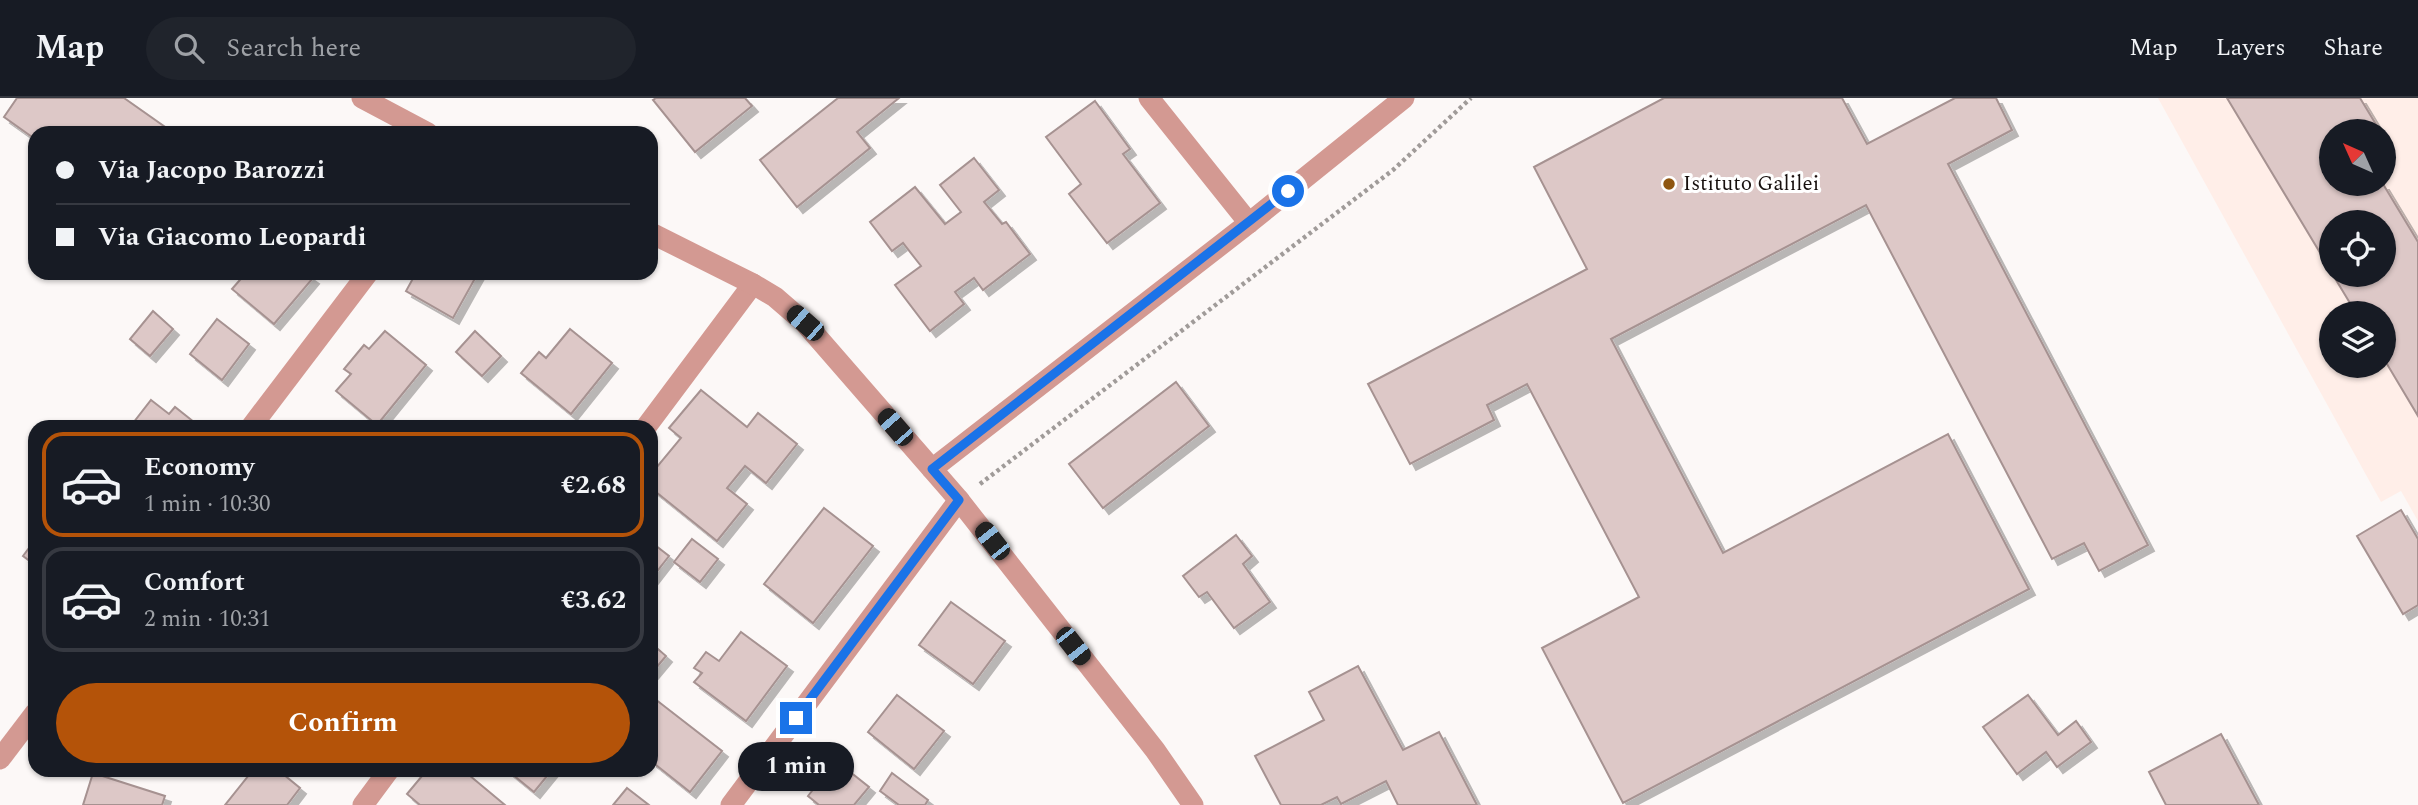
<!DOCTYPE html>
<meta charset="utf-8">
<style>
:root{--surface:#171b24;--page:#20242c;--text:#f1f3f6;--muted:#9ea1a6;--line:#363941;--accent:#b45309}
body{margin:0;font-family:Spectral,serif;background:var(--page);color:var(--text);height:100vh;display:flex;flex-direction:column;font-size:26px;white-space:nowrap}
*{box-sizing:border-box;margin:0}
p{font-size:23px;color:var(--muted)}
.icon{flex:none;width:38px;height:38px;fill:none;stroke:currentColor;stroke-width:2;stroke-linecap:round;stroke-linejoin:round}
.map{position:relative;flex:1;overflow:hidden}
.side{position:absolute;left:28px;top:322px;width:630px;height:357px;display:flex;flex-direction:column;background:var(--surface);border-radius:21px;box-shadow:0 2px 5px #0004}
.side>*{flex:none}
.hud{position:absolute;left:28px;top:28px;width:630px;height:154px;border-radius:21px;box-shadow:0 2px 5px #0004;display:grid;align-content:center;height:154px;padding:0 28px;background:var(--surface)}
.needle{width:46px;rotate:315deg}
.controls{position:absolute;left:2319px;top:21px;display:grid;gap:14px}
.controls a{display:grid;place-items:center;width:77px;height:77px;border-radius:50%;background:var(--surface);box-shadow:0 2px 5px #0004;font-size:35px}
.end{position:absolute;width:32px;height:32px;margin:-16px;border:9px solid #1a73e8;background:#fff;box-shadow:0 0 0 4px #fff}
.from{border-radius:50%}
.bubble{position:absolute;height:49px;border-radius:24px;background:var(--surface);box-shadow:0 2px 5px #0004;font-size:23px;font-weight:700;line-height:49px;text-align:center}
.car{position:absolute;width:21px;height:42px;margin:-21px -10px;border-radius:9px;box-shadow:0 0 5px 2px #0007;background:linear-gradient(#222 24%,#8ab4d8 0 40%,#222 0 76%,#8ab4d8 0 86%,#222 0)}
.hud b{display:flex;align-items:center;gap:24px;height:66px;font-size:26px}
.hud b+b{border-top:2px solid var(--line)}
.hud i{width:18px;height:18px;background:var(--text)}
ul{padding:12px 0 0;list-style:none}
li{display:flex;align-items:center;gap:21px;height:105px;margin:0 14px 10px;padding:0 14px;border:4px solid var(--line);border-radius:21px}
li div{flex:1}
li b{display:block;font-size:26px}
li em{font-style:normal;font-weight:700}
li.on{border-color:var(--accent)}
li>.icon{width:63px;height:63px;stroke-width:1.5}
.button{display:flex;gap:14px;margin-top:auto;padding:14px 28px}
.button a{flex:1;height:80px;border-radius:42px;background:var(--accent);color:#fff;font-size:28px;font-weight:700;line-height:80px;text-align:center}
header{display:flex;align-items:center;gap:42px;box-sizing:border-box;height:98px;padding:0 35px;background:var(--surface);border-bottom:2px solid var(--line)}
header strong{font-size:33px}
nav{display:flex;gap:38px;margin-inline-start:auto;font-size:24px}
.search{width:490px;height:63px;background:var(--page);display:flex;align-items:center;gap:18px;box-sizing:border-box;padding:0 24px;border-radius:38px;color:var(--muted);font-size:26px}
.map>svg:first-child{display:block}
.built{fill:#ffeee8;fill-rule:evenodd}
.building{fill:#ddc8c7;stroke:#a69291;stroke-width:2;filter:url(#shadow)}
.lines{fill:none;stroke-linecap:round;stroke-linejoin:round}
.path{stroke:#a09b99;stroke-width:4.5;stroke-dasharray:3.5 3.5;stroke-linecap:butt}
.minor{stroke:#d39992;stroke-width:21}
.tertiary{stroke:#d39992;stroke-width:21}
.route{stroke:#1a73e8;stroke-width:9}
.poi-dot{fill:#8f5610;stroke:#fff;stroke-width:2.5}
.labels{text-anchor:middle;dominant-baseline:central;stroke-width:6;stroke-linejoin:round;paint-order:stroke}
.poi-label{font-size:21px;fill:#17100e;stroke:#fff;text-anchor:start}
</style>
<header>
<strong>Map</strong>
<div class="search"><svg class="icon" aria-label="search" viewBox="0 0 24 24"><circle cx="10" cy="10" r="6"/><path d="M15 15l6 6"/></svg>Search here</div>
<nav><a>Map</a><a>Layers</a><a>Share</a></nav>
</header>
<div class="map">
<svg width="2418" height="707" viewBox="0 0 2418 707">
<defs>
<filter id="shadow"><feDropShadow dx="6" dy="6" stdDeviation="0" flood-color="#0004"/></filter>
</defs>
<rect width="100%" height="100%" fill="#fcf8f7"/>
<path class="built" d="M2158,0H2418V423L2401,393L2381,404ZM2331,33H2384V86H2331ZM2331,124H2384V177H2331ZM2331,215H2384V268H2331Z"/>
<g class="building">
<polygon points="17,0 124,0 168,31 165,35 80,35 77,33 76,35 35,35 35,41 4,19"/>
<polygon points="656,0 745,0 752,8 695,54 653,2"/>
<polygon points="838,0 899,0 857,34 870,50 797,109 760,62"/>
<polygon points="1664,0 1842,0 1867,46 1955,0 1996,0 2012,32 1948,66 2148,447 2099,473 2084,445 2052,461 1866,107 1611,241 1723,455 1948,336 2029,491 1623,705 1542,550 1639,499 1527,286 1487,307 1494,322 1410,366 1368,286 1587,171 1534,69"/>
<polygon points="2227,0 2360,0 2380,33 2331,33 2331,86 2383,86 2418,144 2418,318 2384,261 2384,215 2356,215 2333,177 2384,177 2384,124 2331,124 2331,173"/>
<polygon points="1095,3 1130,51 1123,56 1160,105 1107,145 1069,96 1081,86 1046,39"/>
<polygon points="974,60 999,92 984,104 1002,126 1006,124 1030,156 983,192 974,180 955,194 964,206 930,233 895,187 921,168 903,145 892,153 870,124 915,89 945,126 961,114 940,87"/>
<polygon points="246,175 306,175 313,180 274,226 232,191"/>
<polygon points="416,175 478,175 453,220 406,193"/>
<polygon points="153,213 173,231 150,258 130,241"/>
<polygon points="217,221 249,246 222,282 190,256"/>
<polygon points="570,231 612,265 571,316 521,275 539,254 546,260"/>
<polygon points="385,233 426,267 377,327 336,293 351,276 344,271 364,247 369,251"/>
<polygon points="475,233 501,258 482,278 456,254"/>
<polygon points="1176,284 1209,328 1103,410 1069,366"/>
<polygon points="701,292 747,329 758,315 797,346 766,385 745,368 727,390 747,406 717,443 651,390 651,376 681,340 669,330"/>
<polygon points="151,302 169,316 175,309 194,324 189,329 130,329"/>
<polygon points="824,410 873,448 813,525 764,486"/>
<polygon points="2401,412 2418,441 2418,507 2403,516 2357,438"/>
<polygon points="1236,437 1252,458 1243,466 1270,504 1234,530 1207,494 1199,499 1183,478"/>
<polygon points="692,441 718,461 700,484 674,464"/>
<polygon points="35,442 35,467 23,458"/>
<polygon points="651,444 669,458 651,481"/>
<polygon points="951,504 1005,543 973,586 919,547"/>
<polygon points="741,534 787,568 746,623 694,584 702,575 694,570 706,554 719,563"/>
<polygon points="651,545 666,558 651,576"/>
<polygon points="1358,568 1403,652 1439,634 1477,707 1398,707 1386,683 1341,706 1337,699 1321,707 1281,707 1255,658 1324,622 1309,594"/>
<polygon points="897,597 944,633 914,671 868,634"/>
<polygon points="2028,597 2058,637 2076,623 2091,644 2057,669 2046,654 2017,676 1983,629"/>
<polygon points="655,601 722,653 690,694 651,663 651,644 654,640 651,638 651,606"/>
<polygon points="2221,636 2259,707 2166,707 2149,674"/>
<polygon points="830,658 869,689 854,707 819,707 808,698 823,679 816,674"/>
<polygon points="253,672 278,672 300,690 287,707 225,707"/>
<polygon points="427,672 463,672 505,707 420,707 407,696"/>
<polygon points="507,672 552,672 534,694"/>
<polygon points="93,675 165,698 162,707 83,707"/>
<polygon points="892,675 928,702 925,707 899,707 880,693"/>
<polygon points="627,690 649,707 613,707"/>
</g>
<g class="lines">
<polyline class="path" points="980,386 1393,72 1471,0"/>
<g class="minor">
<polyline points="1149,0 1249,125"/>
<polyline points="251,329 368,175"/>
<polyline points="646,329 753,186"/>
<polyline points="932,371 1249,125 1404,0"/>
<polyline points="0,661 35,615"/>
<polyline points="363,707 389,672"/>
<polyline points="731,707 959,402"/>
</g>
<g class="tertiary">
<polyline points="362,0 428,35"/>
<polyline points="651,135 753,186 775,199 805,225 959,402 1155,652 1193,707"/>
</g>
</g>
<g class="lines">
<polyline class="route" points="796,620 959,402 932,371 1288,93"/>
</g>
<circle class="poi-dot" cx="1669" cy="86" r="7"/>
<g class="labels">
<g class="poi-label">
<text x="1683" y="86">Istituto Galilei</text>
</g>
</g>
</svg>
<div class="controls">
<a><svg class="needle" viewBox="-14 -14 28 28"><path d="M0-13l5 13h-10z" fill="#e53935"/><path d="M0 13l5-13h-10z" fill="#9ea1a6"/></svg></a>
<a><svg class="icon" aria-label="locate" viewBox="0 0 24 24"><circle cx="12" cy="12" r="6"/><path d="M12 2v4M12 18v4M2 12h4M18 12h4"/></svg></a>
<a><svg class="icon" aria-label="layers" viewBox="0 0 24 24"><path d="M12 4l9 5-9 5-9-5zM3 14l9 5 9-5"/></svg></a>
</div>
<i class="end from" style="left:1288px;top:93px"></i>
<i class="end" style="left:796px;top:620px"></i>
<div class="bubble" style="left:738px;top:644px;width:116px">1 min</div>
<i class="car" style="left:805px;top:225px;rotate:311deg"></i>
<i class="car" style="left:895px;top:329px;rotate:319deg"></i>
<i class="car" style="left:992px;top:443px;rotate:322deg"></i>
<i class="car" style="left:1073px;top:548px;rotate:142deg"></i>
<div class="hud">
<b><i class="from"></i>Via Jacopo Barozzi</b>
<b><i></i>Via Giacomo Leopardi</b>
</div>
<section class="side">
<ul>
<li class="on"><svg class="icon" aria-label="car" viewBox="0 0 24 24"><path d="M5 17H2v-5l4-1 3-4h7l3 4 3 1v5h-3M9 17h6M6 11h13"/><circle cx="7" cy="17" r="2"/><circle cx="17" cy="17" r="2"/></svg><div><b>Economy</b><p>1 min · 10:30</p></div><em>€2.68</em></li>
<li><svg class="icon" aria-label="car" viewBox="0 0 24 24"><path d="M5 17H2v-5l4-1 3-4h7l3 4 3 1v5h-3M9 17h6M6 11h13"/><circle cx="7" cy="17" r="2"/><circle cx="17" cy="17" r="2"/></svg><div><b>Comfort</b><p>2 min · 10:31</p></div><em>€3.62</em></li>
</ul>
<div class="button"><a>Confirm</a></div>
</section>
</div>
